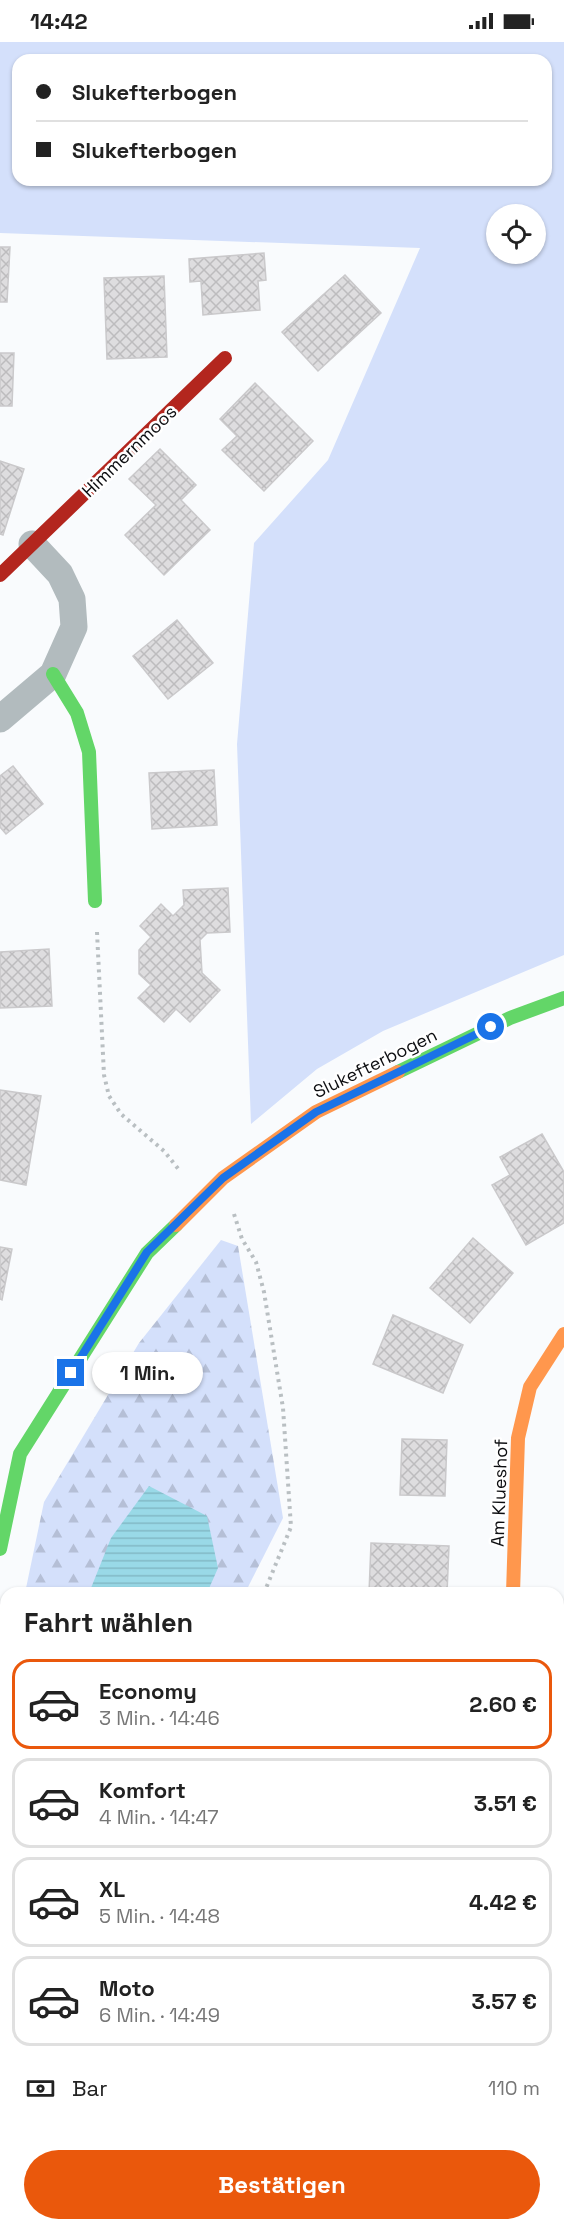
<!DOCTYPE html>
<html lang="de">
<meta charset="utf-8">
<style>
:root{--surface:#fff;--page:#f6f6f6;--text:#222;--muted:#767676;--line:#e0e0e0;--accent:#ea580c}
body{margin:0;font-family:"Space Grotesk",sans-serif;background:var(--page);color:var(--text);height:100vh;display:flex;flex-direction:column;font-size:22px;white-space:nowrap}
*{box-sizing:border-box;margin:0}
p{font-size:20px;color:var(--muted)}
.icon{flex:none;width:33px;height:33px;fill:none;stroke:currentColor;stroke-width:2;stroke-linecap:round;stroke-linejoin:round}
.map{position:relative;flex:1;overflow:hidden}
.drawer{position:absolute;left:0px;top:1545px;width:564px;height:644px;display:flex;flex-direction:column;background:var(--surface);border-radius:18px 18px 0 0;box-shadow:0 2px 4px #0004}
.drawer>*{flex:none}
.guide{position:absolute;left:12px;top:12px;width:540px;height:132px;border-radius:18px;box-shadow:0 2px 4px #0004;display:grid;align-content:center;height:132px;padding:0 24px;background:var(--surface)}
.tools{position:absolute;left:486px;top:162px;display:grid;gap:12px}
.tools a{display:grid;place-items:center;width:60px;height:60px;border-radius:50%;background:var(--surface);box-shadow:0 2px 4px #0004;font-size:30px}
.end{position:absolute;width:27px;height:27px;margin:-14px;border:8px solid #1a73e8;background:#fff;box-shadow:0 0 0 3px #fff}
.from{border-radius:50%}
.bubble{position:absolute;height:42px;border-radius:21px;background:var(--surface);box-shadow:0 2px 4px #0004;font-size:20px;font-weight:600;line-height:42px;text-align:center}
.guide b{display:flex;align-items:center;gap:21px;height:57px;font-size:22px}
.guide b+b{border-top:2px solid var(--line)}
.guide i{width:15px;height:15px;background:var(--text)}
ul{padding:0;list-style:none}
li{display:flex;align-items:center;gap:18px;height:90px;margin:0 12px 9px;padding:0 12px;border:3px solid var(--line);border-radius:18px}
li div{flex:1}
li b{display:block;font-size:22px}
li em{font-style:normal;font-weight:600}
li.selected{border-color:var(--accent)}
li>.icon{width:54px;height:54px;stroke-width:1.5}
h2{padding:0 24px;font-size:27px;line-height:72px}
.pay{display:flex;align-items:center;gap:15px;height:66px;padding:0 24px;font-size:22px}
.pay p{margin-inline-start:auto}
.cta{display:flex;gap:12px;margin-top:auto;padding:12px 24px}
.cta a{flex:1;height:69px;border-radius:36px;background:var(--accent);color:#fff;font-size:24px;font-weight:600;line-height:69px;text-align:center}
.status{display:flex;justify-content:space-between;align-items:center;height:42px;padding:0 30px;background:var(--surface);direction:ltr}
.status svg{height:16px;fill:currentColor}
.map>svg:first-child{display:block}
.grass{fill:#d4e0fb;fill-rule:evenodd}
.forest{fill:url(#forest-firs)}
.water{fill:url(#water-rules)}
.building{fill:url(#building-cross-hatch);stroke:#cac9cb;stroke-width:1.5}
.lines{fill:none;stroke-linecap:round;stroke-linejoin:round}
.path{stroke:#b9bfc2;stroke-width:4;stroke-dasharray:3 4.5;stroke-linecap:butt}
.street{stroke:#b2bbbe;stroke-width:27}
.fast{stroke:#63d668;stroke-width:14}
.slow{stroke:#ff974d;stroke-width:14}
.jam{stroke:#b3261e;stroke-width:14}
.route{stroke:#1a73e8;stroke-width:8}
.labels{text-anchor:middle;dominant-baseline:central;stroke-width:5;stroke-linejoin:round;paint-order:stroke}
.street-label{font-size:18px;fill:#0c0d10;stroke:#fff}
</style>
<div class="status"><b>14:42</b><svg viewBox="0 0 49 12"><path d="M0 12V9h3v3zM5 12V6h3v6zM10 12V3h3v9zM15 12V0h3v12zM26 1h20v11H26zM47 4h2v5h-2z"/></svg></div>
<div class="map">
<svg width="564" height="2188" viewBox="0 0 564 2188">
<defs>
<pattern id="forest-firs" width="22" height="20" patternUnits="userSpaceOnUse" patternTransform="scale(1.5)"><rect width="22" height="20" fill="#d4e0fb"/><path d="M5 1l3.5 6h-7zM16 11l3.5 6h-7z" fill="#b5bfd6"/></pattern>
<pattern id="water-rules" width="6" height="5" patternUnits="userSpaceOnUse" patternTransform="scale(1.5)"><rect width="6" height="5" fill="#99d9e7"/><path d="M0 2.5h6" fill="none" stroke="#83b9c5"/></pattern>
<pattern id="building-cross-hatch" width="8" height="8" patternUnits="userSpaceOnUse" patternTransform="scale(1.5)"><rect width="8" height="8" fill="#dedddf"/><path d="M0 0l8 8M0 8l8-8" fill="none" stroke="#bdbcbe"/></pattern>
</defs>
<rect width="100%" height="100%" fill="#f9fbfd"/>
<path class="grass" d="M0,0H564V913L383,989L317,1027L251,1082L237,702L254,501L328,418L420,206L0,191ZM18,18H546V138H18ZM496,172H536V212H496Z"/>
<g class="forest">
<polygon points="221,1198 238,1204 283,1476 245,1551 25,1551 44,1460 139,1301"/>
<polygon points="6,1640 6,2001 0,2019 0,1668"/>
</g>
<polygon class="water" points="149,1444 207,1474 218,1526 207,1551 89,1551 111,1496"/>
<g class="building">
<polygon points="0,205 10,205 7,260 0,260"/>
<polygon points="264,211 266,238 258,239 260,268 203,273 201,239 190,240 189,217"/>
<polygon points="345,233 381,271 318,329 282,290"/>
<polygon points="164,234 167,315 107,317 104,236"/>
<polygon points="0,311 14,311 12,364 0,364"/>
<polygon points="255,341 313,399 264,449 222,408 237,394 220,377"/>
<polygon points="160,407 196,443 181,458 210,488 164,533 125,493 156,463 129,437"/>
<polygon points="0,419 24,427 3,493 0,492"/>
<polygon points="177,578 213,621 168,657 133,614"/>
<polygon points="13,724 43,762 6,792 0,785 0,734"/>
<polygon points="214,728 217,783 152,787 149,731"/>
<polygon points="228,846 230,890 207,891 200,898 202,931 220,948 190,980 176,967 164,980 138,956 151,943 139,932 139,908 151,895 140,884 161,862 173,874 184,863 183,848"/>
<polygon points="49,907 52,964 0,966 0,910"/>
<polygon points="0,1048 41,1054 26,1143 0,1138"/>
<polygon points="542,1092 564,1130 564,1181 526,1203 492,1143 510,1133 500,1115"/>
<polygon points="473,1196 513,1231 470,1281 430,1246"/>
<polygon points="0,1205 12,1207 2,1258 0,1257"/>
<polygon points="393,1273 463,1303 443,1351 373,1322"/>
<polygon points="402,1397 447,1398 445,1454 400,1453"/>
<polygon points="371,1501 449,1504 447,1551 369,1551"/>
<rect x="558" y="1694" width="6" height="45"/>
<polygon points="564,1937 564,2003 558,2004 558,1938"/>
<polygon points="55,2182 97,2182 97,2187 55,2188"/>
<polygon points="323,2182 337,2182 338,2188 307,2188 306,2185"/>
<polygon points="411,2182 458,2182 459,2187 412,2188"/>
</g>
<g class="lines">
<g class="path">
<polyline points="97,890 104,1033 109,1054 121,1072 164,1109 180,1129"/>
<polyline points="234,1172 242,1197 256,1220 264,1250 283,1366 291,1485 264,1551"/>
<polyline points="558,1626 564,1630"/>
</g>
<g class="street">
<polyline points="0,677 53,632 74,585 72,557 60,532 32,502"/>
<polyline points="5,2188 6,2168"/>
</g>
<g class="fast">
<polyline points="53,632 77,671 89,710 95,859"/>
<polyline points="398,1030 510,976 564,956"/>
<polyline points="0,1507 20,1412 147,1211 176,1183"/>
</g>
<g class="slow">
<polyline points="176,1183 223,1136 316,1070 398,1030"/>
<polyline points="513,1551 518,1396 530,1345 564,1292"/>
</g>
<polyline class="jam" points="0,533 225,316"/>
</g>
<g class="lines">
<polyline class="route" points="71,1331 147,1210 223,1136 316,1070 491,985"/>
</g>
<g class="labels">
<g class="street-label">
<text transform="translate(129 409) rotate(-44)">Himmernmoos</text>
<text transform="translate(375 1021) rotate(-26)">Slukefterbogen</text>
<text transform="translate(499 1451) rotate(-88)">Am Klueshof</text>
</g>
</g>
</svg>
<div class="tools">
<a><svg class="icon" aria-label="locate" viewBox="0 0 24 24"><circle cx="12" cy="12" r="6"/><path d="M12 2v4M12 18v4M2 12h4M18 12h4"/></svg></a>
</div>
<i class="end from" style="left:491px;top:985px"></i>
<i class="end" style="left:71px;top:1331px"></i>
<div class="bubble" style="left:92px;top:1310px;width:111px">1 Min.</div>
<div class="guide">
<b><i class="from"></i>Slukefterbogen</b>
<b><i></i>Slukefterbogen</b>
</div>
<section class="drawer">
<h2>Fahrt wählen</h2>
<ul>
<li class="selected"><svg class="icon" aria-label="car" viewBox="0 0 24 24"><path d="M5 17H2v-5l4-1 3-4h7l3 4 3 1v5h-3M9 17h6M6 11h13"/><circle cx="7" cy="17" r="2"/><circle cx="17" cy="17" r="2"/></svg><div><b>Economy</b><p>3 Min. · 14:46</p></div><em>2.60 €</em></li>
<li><svg class="icon" aria-label="car" viewBox="0 0 24 24"><path d="M5 17H2v-5l4-1 3-4h7l3 4 3 1v5h-3M9 17h6M6 11h13"/><circle cx="7" cy="17" r="2"/><circle cx="17" cy="17" r="2"/></svg><div><b>Komfort</b><p>4 Min. · 14:47</p></div><em>3.51 €</em></li>
<li><svg class="icon" aria-label="car" viewBox="0 0 24 24"><path d="M5 17H2v-5l4-1 3-4h7l3 4 3 1v5h-3M9 17h6M6 11h13"/><circle cx="7" cy="17" r="2"/><circle cx="17" cy="17" r="2"/></svg><div><b>XL</b><p>5 Min. · 14:48</p></div><em>4.42 €</em></li>
<li><svg class="icon" aria-label="car" viewBox="0 0 24 24"><path d="M5 17H2v-5l4-1 3-4h7l3 4 3 1v5h-3M9 17h6M6 11h13"/><circle cx="7" cy="17" r="2"/><circle cx="17" cy="17" r="2"/></svg><div><b>Moto</b><p>6 Min. · 14:49</p></div><em>3.57 €</em></li>
</ul>
<div class="pay"><svg class="icon" aria-label="cash" viewBox="0 0 24 24"><path d="M3 7h18v10H3z"/><circle cx="12" cy="12" r="2"/></svg>Bar<p>110 m</p></div>
<div class="cta"><a>Bestätigen</a></div>
</section>
</div>
